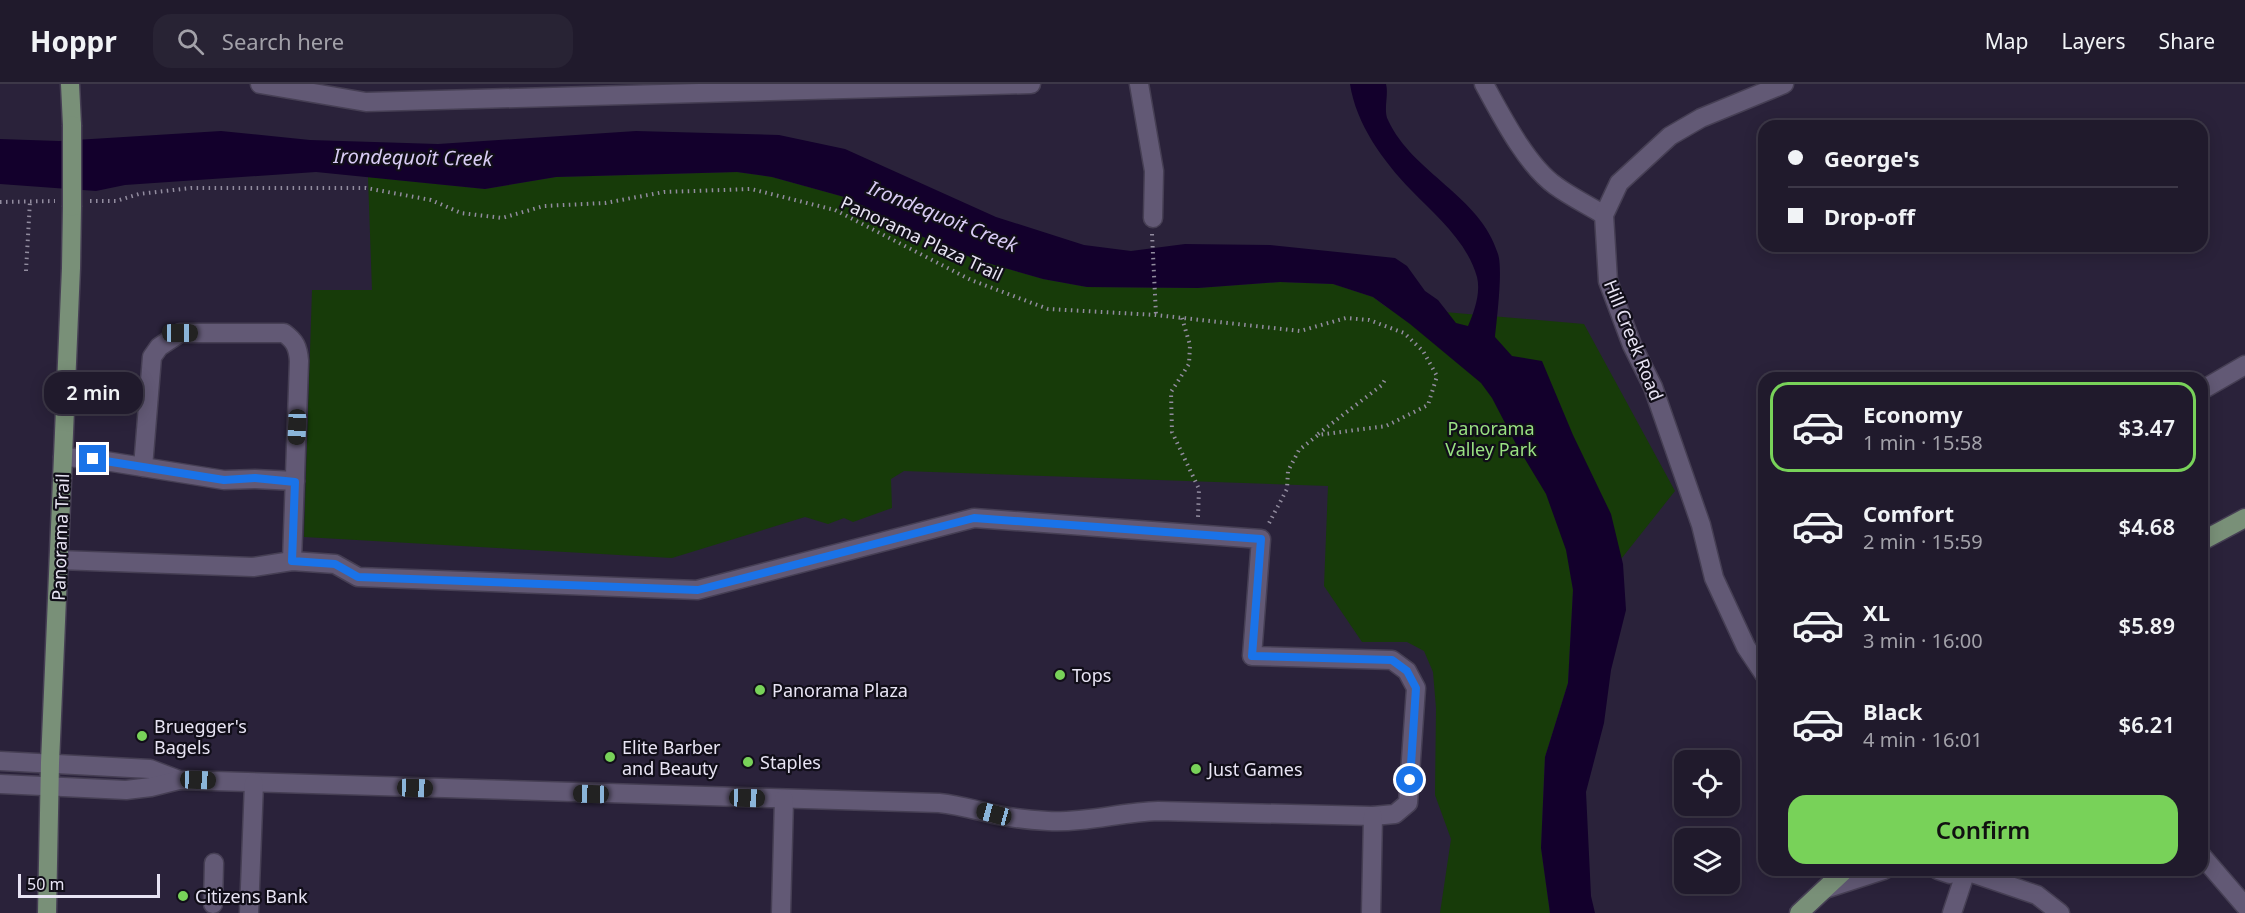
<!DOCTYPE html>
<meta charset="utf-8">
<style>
:root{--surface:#201a2c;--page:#282334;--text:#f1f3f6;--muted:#a2a1a9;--line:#3d3848;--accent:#78d259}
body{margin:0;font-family:"Noto Sans",sans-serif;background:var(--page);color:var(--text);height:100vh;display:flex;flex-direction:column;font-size:22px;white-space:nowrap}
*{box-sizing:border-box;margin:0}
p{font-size:20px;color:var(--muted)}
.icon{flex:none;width:33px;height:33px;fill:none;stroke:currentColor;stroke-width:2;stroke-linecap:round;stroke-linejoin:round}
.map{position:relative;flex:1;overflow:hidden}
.side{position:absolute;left:1758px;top:288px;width:450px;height:504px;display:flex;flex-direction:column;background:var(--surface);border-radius:18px;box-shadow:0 3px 15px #0003,0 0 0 2px var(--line)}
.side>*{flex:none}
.top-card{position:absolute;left:1758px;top:36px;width:450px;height:132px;border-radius:18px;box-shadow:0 3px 15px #0003,0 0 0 2px var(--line);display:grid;align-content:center;height:132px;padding:0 30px;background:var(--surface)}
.tools{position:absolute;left:1674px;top:666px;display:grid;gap:12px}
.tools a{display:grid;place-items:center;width:66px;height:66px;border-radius:12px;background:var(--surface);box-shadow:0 3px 15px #0003,0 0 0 2px var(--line);font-size:30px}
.scale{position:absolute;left:18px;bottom:15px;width:142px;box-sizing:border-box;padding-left:6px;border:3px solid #e8e4f4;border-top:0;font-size:16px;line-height:21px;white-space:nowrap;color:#e8e4f4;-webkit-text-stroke:4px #110e19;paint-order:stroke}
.end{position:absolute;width:27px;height:27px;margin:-14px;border:8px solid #1a73e8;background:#fff;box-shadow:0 0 0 3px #fff}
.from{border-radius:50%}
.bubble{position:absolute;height:42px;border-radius:18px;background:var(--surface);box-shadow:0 3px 15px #0003,0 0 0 2px var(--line);font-size:20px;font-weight:600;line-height:42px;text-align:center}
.car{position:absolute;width:18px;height:36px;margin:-18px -9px;border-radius:8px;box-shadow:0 0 4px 2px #0007;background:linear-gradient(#222 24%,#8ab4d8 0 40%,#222 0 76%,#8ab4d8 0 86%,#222 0)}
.top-card b{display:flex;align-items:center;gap:21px;height:57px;font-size:22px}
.top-card b+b{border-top:2px solid var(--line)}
.top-card i{width:15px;height:15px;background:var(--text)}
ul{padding:10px 0 0;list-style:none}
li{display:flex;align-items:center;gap:18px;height:90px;margin:0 12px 9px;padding:0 18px;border:3px solid transparent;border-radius:18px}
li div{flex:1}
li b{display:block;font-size:22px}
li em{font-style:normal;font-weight:600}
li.selected{border-color:var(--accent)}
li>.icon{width:54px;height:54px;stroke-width:1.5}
.button{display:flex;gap:12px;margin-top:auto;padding:12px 30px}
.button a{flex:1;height:69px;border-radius:18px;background:var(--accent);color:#111;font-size:24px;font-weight:600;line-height:69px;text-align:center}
header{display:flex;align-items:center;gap:36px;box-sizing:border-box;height:84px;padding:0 30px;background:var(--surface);border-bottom:2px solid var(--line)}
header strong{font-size:28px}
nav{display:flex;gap:33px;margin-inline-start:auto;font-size:21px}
.search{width:420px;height:54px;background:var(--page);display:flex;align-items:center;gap:15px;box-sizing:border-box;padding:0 21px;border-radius:18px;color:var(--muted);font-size:22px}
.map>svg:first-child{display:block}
.green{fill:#173b09}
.water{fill:#13002c}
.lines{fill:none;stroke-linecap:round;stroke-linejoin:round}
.minor-casing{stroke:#463f54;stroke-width:21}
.major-casing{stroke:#463f54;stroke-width:21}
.path{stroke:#928c9f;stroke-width:4;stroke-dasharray:1.5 4.5;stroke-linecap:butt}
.minor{stroke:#625975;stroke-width:18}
.major{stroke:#799078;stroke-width:18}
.major-bridge-casing{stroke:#463f54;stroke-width:21;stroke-linecap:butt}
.major-bridge{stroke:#799078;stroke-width:18}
.route{stroke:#1a73e8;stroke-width:8}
.poi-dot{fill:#78d259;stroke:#110e19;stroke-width:2}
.labels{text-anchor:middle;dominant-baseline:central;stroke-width:4.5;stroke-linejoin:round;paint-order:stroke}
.street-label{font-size:18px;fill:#e8e4f4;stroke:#110e19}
.park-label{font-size:18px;fill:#99e182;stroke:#110e19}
.poi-label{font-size:18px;fill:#e8e4f4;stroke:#110e19;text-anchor:start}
.water-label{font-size:20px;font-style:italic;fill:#d8cbf4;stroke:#110e19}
</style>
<header>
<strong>Hoppr</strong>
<div class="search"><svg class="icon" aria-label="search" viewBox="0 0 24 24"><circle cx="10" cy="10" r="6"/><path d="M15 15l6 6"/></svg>Search here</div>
<nav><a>Map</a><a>Layers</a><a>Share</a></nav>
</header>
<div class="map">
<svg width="2245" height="829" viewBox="0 0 2245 829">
<rect width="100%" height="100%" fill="#2a223a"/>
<polygon class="green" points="737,88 772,93 848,114 921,152 977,176 1043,195 1087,203 1198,204 1280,198 1333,200 1373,213 1386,223 1584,240 1675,407 1614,484 1569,481 1573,506 1568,599 1545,673 1544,691 1541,764 1550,829 1440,829 1451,755 1435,711 1436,624 1433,588 1424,567 1407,558 1362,558 1324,502 1328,402 904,387 891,395 892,424 853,438 844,434 828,440 805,433 672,474 304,453 312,206 372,206 368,93 485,105 556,93"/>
<path class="water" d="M1350,0H1386C1389,11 1383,26 1388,36C1413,90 1480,111 1498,170C1503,185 1497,234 1495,253L1512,272L1542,277L1573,351L1611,430L1623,480L1626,526L1611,586L1604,639L1586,708L1591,812L1595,829H1550L1541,764L1545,673L1568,599L1573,506L1566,466L1546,410L1517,362L1492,314L1481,299L1410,240L1373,213L1333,200L1280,198L1198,204L1087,203L1043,195L977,176L921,152L848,114L772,93L737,88L556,93L485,105L316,88L125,101L96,107L0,100V55L59,57L221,47L310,56L438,60L636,47L779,51L845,65L996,133L1084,161L1131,167L1185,160L1270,161L1395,174L1407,182L1425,207L1438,216L1456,239L1468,242C1474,228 1481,209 1477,193C1467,157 1435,131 1411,106C1383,77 1356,40 1350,0Z"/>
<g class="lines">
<defs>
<g id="minor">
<polyline points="260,0 366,18 1031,0"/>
<polyline points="1139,0 1154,87 1153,134"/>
<path d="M1484,0C1501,31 1527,82 1556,102C1571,113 1588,121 1604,131"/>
<polyline points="2202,306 2245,281"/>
<polyline points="63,373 93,375 224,396 255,395 295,397"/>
<path d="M143,383L152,273L159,263L180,249H284C295,257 298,263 299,277L292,477"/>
<polyline points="1764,590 1746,563 1714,494 1701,441 1653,303 1632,261 1608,197 1604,131 1619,99 1670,52 1701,34 1784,0"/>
<path d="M0,677L150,685L179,696L939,719C959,721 975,726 993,730C1011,734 1030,736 1048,737C1086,739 1121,728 1158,727L1373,732L1395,730L1408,719L1416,604L1407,587L1392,576L1252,572L1261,455L974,434L697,506L358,493L335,480L292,477L253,483L59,476"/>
<polyline points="0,700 126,706 151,703 179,696"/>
<polyline points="2202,772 2245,822"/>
<polyline points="1938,786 1950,790 1966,787 2037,811 2060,829"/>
<polyline points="1825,805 1884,786"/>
<polyline points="213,820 214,779"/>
<polyline points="249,829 254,699"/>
<polyline points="781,829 784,715"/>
<polyline points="1371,829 1373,732"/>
<polyline points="1952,829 1966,787"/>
</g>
<g id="major">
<polyline points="70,0 72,41"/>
<polyline points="2202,457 2245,434"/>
<polyline points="47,829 50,679 71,184 72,123"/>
<polyline points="1799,829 1845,786"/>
</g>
</defs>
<use href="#minor" class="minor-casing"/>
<use href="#major" class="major-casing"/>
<g class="path">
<polyline points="90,117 116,117 139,110 191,104 366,104 431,116 461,129 502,134 544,122 605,119 664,108 751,105 835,126 971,196 1048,225 1156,231 1300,247 1346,234 1369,236 1404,249 1423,267 1437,292 1428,321 1386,342 1318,351 1299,366 1288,387 1287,405 1268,441"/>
<polyline points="0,118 55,117"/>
<polyline points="1152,150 1156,231"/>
<polyline points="26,187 30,117"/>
<polyline points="1182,234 1190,261 1189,280 1171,308 1172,348 1199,405 1198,433"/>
<polyline points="1318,350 1382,301 1386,294"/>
</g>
<use href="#minor" class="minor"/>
<use href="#major" class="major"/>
<defs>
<polyline id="major-bridge" points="72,123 72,41"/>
</defs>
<use href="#major-bridge" class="major-bridge-casing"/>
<use href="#major-bridge" class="major-bridge"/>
</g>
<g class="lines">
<polyline class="route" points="93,375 224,396 255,394 295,398 292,477 335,480 358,493 698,506 974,434 1261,455 1252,572 1392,576 1407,587 1416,604 1410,696"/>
</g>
<g class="poi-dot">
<circle cx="1060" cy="591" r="6"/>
<circle cx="760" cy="606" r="6"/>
<circle cx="142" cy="652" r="6"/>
<circle cx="610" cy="673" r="6"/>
<circle cx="748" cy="678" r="6"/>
<circle cx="1196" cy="685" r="6"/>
<circle cx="183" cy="812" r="6"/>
</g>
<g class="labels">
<g class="street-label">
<text transform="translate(922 154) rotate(25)">Panorama Plaza Trail</text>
<text transform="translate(1634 256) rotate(68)">Hill Creek Road</text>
<text transform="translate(60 453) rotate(-88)">Panorama Trail</text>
</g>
<g class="park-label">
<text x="1491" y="344">Panorama<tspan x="1491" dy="21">Valley Park</tspan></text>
</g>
<g class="poi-label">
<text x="1072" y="591">Tops</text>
<text x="772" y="606">Panorama Plaza</text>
<text x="154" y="642">Bruegger's<tspan x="154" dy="21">Bagels</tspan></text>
<text x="622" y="663">Elite Barber<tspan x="622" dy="21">and Beauty</tspan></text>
<text x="760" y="678">Staples</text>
<text x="1208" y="685">Just Games</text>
<text x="195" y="812">Citizens Bank</text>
</g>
<g class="water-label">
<text transform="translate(413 73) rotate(1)">Irondequoit Creek</text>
<text transform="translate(943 132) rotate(22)">Irondequoit Creek</text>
</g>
</g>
</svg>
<div class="tools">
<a><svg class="icon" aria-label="locate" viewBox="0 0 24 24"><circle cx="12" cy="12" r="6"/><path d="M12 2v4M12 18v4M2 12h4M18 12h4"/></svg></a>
<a><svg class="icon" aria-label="layers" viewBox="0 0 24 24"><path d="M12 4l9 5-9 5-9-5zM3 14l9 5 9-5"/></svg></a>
</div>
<div class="scale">50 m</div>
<i class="end from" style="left:1410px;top:696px"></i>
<i class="end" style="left:93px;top:375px"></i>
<div class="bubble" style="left:44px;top:288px;width:99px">2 min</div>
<i class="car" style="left:180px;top:249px;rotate:90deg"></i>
<i class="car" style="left:297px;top:343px;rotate:182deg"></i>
<i class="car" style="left:198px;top:696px;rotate:92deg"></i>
<i class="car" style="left:415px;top:704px;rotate:92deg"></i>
<i class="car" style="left:591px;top:710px;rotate:271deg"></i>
<i class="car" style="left:747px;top:714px;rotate:92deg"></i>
<i class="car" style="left:994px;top:730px;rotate:285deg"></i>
<div class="top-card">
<b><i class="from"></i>George's</b>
<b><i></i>Drop-off</b>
</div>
<section class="side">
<ul>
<li class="selected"><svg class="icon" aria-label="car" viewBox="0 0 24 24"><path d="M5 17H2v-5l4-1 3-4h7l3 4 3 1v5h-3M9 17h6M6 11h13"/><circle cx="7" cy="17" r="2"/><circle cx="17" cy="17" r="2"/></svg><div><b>Economy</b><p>1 min · 15:58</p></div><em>$3.47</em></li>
<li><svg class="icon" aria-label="car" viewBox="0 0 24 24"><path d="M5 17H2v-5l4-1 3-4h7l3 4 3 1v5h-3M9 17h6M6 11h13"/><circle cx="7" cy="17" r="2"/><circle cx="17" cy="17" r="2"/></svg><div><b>Comfort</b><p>2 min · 15:59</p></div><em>$4.68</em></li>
<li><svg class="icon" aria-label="car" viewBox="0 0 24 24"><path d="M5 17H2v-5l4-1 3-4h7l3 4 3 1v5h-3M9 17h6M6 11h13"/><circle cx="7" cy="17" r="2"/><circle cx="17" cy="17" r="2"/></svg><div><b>XL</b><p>3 min · 16:00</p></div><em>$5.89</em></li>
<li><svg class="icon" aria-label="car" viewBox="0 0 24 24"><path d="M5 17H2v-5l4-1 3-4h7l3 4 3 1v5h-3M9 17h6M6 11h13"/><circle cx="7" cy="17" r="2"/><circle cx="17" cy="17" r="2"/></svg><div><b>Black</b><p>4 min · 16:01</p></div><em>$6.21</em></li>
</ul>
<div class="button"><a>Confirm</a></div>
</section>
</div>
